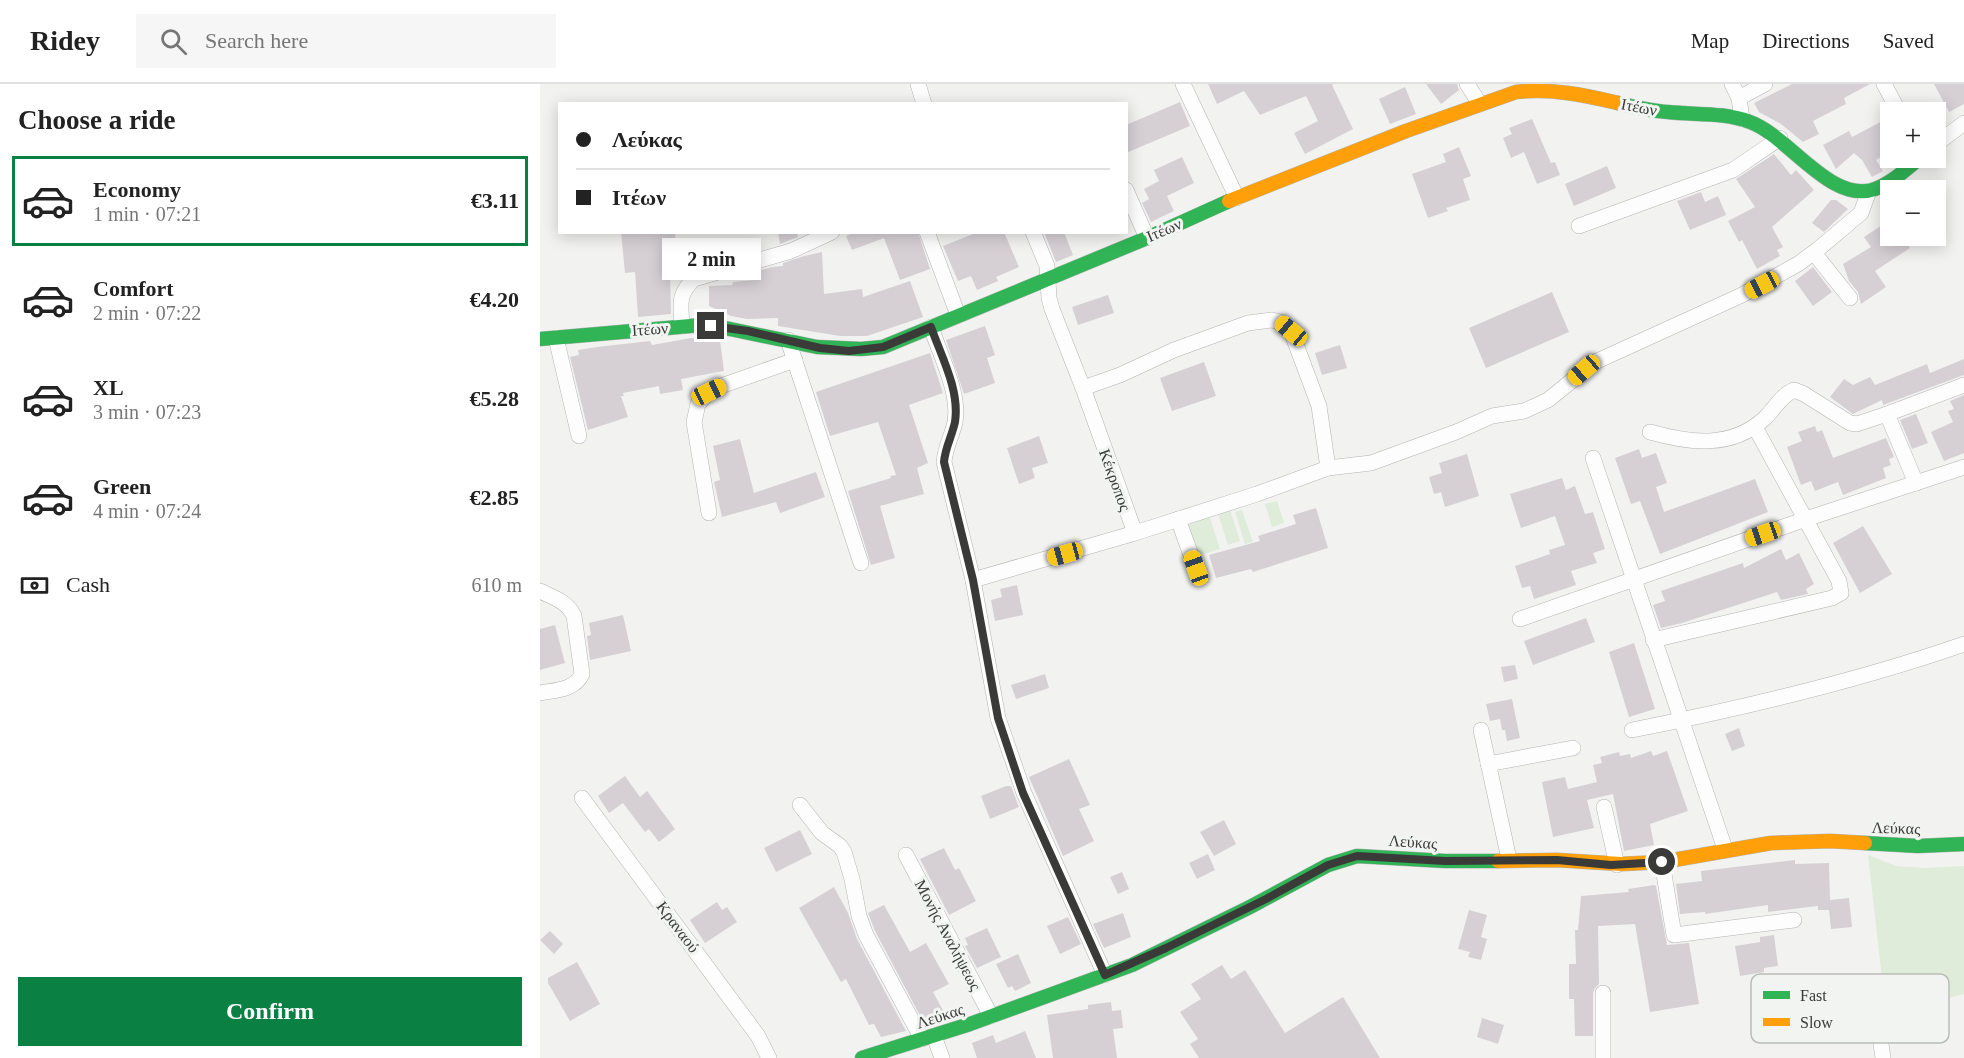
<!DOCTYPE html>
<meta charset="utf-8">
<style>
:root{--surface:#fff;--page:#f6f6f6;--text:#222;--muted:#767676;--line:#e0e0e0;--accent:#0b8043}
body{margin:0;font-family:Georgia,serif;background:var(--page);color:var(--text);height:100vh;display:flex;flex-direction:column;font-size:22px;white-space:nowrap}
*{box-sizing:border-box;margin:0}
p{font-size:20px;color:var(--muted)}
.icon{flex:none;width:33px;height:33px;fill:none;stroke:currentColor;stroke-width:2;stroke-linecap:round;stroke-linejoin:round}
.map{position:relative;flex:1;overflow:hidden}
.side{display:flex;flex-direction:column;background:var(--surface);width:540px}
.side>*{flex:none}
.banner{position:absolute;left:18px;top:18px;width:570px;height:132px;border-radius:0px;box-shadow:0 3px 15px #0003;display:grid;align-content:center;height:132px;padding:0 18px;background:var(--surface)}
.fabs{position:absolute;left:1340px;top:18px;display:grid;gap:12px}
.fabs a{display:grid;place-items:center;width:66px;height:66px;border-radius:0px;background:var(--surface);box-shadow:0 3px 15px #0003;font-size:30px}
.end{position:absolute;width:27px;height:27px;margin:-14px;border:8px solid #3a3b39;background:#fff;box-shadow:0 0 0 3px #fff}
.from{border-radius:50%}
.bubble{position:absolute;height:42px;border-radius:0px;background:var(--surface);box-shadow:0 3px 15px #0003;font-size:20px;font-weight:700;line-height:42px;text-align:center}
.car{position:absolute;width:18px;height:36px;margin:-18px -9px;border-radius:8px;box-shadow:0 0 4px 2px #0007;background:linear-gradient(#f5c518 24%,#345 0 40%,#f5c518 0 76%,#345 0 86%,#f5c518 0)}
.banner b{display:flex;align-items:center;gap:21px;height:57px;font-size:22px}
.banner b+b{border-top:2px solid var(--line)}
.banner i{width:15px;height:15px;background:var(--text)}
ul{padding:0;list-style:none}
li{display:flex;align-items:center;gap:18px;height:90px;margin:0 12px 9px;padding:0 6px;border:3px solid transparent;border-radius:0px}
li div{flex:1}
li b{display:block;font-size:22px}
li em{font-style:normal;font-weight:700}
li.on{border-color:var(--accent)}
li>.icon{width:54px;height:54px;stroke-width:1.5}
h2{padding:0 18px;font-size:27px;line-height:72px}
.pay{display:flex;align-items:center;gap:15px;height:66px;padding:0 18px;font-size:22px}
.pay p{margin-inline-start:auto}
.primary-button{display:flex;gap:12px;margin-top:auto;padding:12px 18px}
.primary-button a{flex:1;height:69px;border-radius:0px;background:var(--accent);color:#fff;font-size:24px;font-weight:700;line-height:69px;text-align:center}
header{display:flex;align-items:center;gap:36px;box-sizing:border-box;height:84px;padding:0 30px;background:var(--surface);border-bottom:2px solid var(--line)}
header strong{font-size:28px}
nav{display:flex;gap:33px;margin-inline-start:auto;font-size:21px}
.search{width:420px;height:54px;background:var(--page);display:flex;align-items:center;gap:15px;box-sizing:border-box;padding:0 21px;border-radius:0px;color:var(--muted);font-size:22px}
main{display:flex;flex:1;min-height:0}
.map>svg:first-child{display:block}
.green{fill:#deecd9}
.building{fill:#d6d0d4}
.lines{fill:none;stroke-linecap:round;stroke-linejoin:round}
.street-casing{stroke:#b3b4b2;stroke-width:16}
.fast-casing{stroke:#b3b4b2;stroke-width:15}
.slow-casing{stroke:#b3b4b2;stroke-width:15}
.street{stroke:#fdfdfd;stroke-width:15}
.fast{stroke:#30b455;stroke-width:14}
.slow{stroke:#ff9f0a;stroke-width:14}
.route{stroke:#3a3b39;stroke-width:8}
.labels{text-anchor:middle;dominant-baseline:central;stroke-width:6;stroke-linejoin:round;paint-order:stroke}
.street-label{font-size:16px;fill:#3a3b39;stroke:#f1f4f0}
.key{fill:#f1f4f0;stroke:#babcb9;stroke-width:1.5}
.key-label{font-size:16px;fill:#3a3b39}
</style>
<header>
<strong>Ridey</strong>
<div class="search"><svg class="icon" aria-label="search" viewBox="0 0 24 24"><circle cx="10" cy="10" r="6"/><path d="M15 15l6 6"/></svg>Search here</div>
<nav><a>Map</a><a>Directions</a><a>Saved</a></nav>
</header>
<main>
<section class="side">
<h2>Choose a ride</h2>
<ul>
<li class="on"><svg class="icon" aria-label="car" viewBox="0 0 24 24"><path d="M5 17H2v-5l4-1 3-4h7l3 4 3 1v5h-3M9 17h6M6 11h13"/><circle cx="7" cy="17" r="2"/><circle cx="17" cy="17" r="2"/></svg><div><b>Economy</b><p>1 min · 07:21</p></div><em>€3.11</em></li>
<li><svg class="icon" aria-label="car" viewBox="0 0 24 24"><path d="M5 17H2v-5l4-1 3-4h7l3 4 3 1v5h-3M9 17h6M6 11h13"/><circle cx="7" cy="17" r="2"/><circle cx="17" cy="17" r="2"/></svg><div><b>Comfort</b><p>2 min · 07:22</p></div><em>€4.20</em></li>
<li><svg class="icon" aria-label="car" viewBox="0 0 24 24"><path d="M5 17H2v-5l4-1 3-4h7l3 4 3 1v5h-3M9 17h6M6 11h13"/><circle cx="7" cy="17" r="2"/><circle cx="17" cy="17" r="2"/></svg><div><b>XL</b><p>3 min · 07:23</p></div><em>€5.28</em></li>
<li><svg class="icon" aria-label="car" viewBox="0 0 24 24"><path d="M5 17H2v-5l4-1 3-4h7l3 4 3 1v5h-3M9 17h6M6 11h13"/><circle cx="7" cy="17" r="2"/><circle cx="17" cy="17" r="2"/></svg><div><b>Green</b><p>4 min · 07:24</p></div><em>€2.85</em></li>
</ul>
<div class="pay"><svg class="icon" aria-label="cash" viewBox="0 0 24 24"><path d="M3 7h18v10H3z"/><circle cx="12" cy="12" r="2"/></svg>Cash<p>610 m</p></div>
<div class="primary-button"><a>Confirm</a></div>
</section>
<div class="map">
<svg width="1424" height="974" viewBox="0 0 1424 974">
<rect width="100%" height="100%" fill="#f2f3f1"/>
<g class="green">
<polygon points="737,417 744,439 732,443 725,420"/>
<polygon points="690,426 700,457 688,461 678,430"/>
<polygon points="702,426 713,458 705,460 695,428"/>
<polygon points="669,431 680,465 664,470 656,467 646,438"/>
<polygon points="1328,771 1356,782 1383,784 1424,782 1424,910 1346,930"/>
</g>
<g class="building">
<polygon points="668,0 794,0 792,1 813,45 765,70 754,49 778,37 766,12 720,31 704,7 677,20"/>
<polygon points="886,0 917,0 919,6 901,20"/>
<polygon points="1252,0 1330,0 1304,14 1306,20 1273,37 1279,50 1263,58 1241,40 1219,28 1214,19"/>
<polygon points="1394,0 1424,0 1424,20 1409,28"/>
<polygon points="865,3 876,30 850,40 839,15"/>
<polygon points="640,18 650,42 586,69 586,41"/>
<polygon points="1350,33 1350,68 1336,76 1343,87 1332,93 1322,76 1314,69 1296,85 1283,61 1309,47 1312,53"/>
<polygon points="992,35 1011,79 1015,78 1020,91 997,100 984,68 971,74 963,54 972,50 969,44"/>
<polygon points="919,63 931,92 923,95 930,116 906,124 908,127 888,134 872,90 906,78 903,70"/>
<polygon points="1234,70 1251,91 1256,86 1274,106 1232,143 1243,163 1237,166 1240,172 1217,185 1202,156 1199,158 1188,137 1215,123 1196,95"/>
<polygon points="642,73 654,99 627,112 634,127 611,138 602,119 609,115 604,105 619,97 614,86"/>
<polygon points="1067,82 1076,104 1034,122 1025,100"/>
<polygon points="1161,108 1165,118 1178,112 1186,131 1150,146 1137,117"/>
<polygon points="1291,116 1296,116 1308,125 1284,148 1272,139"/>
<polygon points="1350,136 1350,152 1362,152 1370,164 1335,187 1346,203 1321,220 1318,208 1309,197 1303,180 1331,163 1324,153"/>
<polygon points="81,148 135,148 138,185 130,186 131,230 98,233 95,188 85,189"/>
<polygon points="238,148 257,148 258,153 240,160"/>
<polygon points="316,148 378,148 390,185 360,196 344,154 312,166 306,152"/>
<polygon points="438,148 464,148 479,183 456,193 458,197 437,206 431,192 418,197 403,162"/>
<polygon points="504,148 524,148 533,171 516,178"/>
<polygon points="282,168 284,210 322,205 323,213 370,197 383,233 327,252 300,252 238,242 238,234 207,235 191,232 169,222 169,202 192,201 193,198 215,196 215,188 232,183 243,182 243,179 264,172"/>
<polygon points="1273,183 1292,208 1273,222 1255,197"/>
<polygon points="1012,208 1029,248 946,284 929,244"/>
<polygon points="568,211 574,229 538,241 532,223"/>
<polygon points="445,242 455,271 447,274 455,299 424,310 406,256"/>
<polygon points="151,254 180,256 184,287 141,295 143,306 120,310 119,302 83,309 84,312 81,312 88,333 48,346 30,273 39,271 38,266 57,263 110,257 112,261"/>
<polygon points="800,261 807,284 782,291 775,269"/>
<polygon points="390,269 403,309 369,321 388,379 377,384 384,410 340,422 355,474 331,481 308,407 351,394 350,392 356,391 338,338 290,352 276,308"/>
<polygon points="1424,275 1424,291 1343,321 1342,316 1313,330 1290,313 1304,295 1313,301 1330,293 1335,301 1387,280 1390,289"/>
<polygon points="664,278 676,312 632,327 620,294"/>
<polygon points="1424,311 1424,369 1404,377 1391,348 1413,338 1408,327 1414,325 1410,317"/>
<polygon points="1376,330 1388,359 1372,365 1360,336"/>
<polygon points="1275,342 1277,348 1282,346 1293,374 1346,354 1354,373 1349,375 1351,381 1343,384 1346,394 1303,411 1298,398 1275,407 1271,397 1261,401 1247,363 1262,357 1258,348"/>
<polygon points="499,352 508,379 492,384 495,394 479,400 467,364"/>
<polygon points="200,355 214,409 276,388 285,413 240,429 236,418 182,433 174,398 180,396 173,362"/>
<polygon points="1099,365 1102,374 1116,369 1127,399 1116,403 1124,428 1215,395 1228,428 1120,470 1100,417 1091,420 1075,374"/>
<polygon points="927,370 939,412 905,423 901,408 894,410 889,393 902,389 899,379"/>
<polygon points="1022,394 1026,406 1035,402 1045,430 1053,428 1065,465 1053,469 1057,479 1031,487 1036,501 994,515 990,502 982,504 975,482 1010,470 1009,466 1025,461 1015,432 981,444 970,410"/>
<polygon points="776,424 788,464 713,488 711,485 676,494 669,471 720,457 718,452 756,440 753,431"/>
<polygon points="1323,442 1352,490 1320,509 1293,459"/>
<polygon points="1241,465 1246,476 1259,469 1274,500 1266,505 1268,510 1241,516 1237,508 1142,539 1121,544 1113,521 1125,517 1121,507 1203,479 1204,484"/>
<polygon points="477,501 483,531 455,537 451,516 462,513 460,505"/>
<polygon points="83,531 91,567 50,576 47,552 51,551 49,539"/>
<polygon points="1046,534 1055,558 993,581 984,557"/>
<polygon points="15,541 25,579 0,586 0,545"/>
<polygon points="1094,559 1115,625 1089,633 1069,568"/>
<polygon points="975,581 978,595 964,598 961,583"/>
<polygon points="505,590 509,604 476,615 471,601"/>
<polygon points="972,615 980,654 967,657 965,646 962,646 960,635 950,637 946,620"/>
<polygon points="1199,644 1205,662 1192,667 1185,650"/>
<polygon points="1111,667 1113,672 1127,667 1148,727 1110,740 1114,761 1084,767 1073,710 1047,716 1054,744 1013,753 1002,698 1025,693 1028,705 1057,698 1053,681 1062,679 1060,673 1079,668 1080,672 1090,670 1091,674"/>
<polygon points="529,675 550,721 539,725 554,757 523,772 489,693"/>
<polygon points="85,692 100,713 107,707 135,745 119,758 109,745 105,748 83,719 69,729 58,712"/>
<polygon points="466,702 471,702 479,723 450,735 441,712"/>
<polygon points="684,736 696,760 674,772 660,748"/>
<polygon points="260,746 272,770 236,788 224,764"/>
<polygon points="404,764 415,786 419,784 436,817 409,831 380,775"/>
<polygon points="668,770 675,786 657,795 649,779"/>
<polygon points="1255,776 1255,780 1289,779 1290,816 1309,814 1312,843 1291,845 1289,826 1278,826 1278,822 1228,828 1228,821 1165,830 1165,828 1140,830 1136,800 1162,797 1161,787"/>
<polygon points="582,788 589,805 578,810 570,793"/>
<polygon points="1114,801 1116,802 1127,861 1149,859 1159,920 1110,928 1095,840 1058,842 1059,900 1055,904 1053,909 1053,952 1035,952 1034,915 1029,915 1029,880 1036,880 1035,846 1038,846 1041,812 1089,808 1088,805"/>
<polygon points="294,803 308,829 317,855 366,947 341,953 334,940 329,941 306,895 301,898 259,824"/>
<polygon points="177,818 182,826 187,823 197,838 165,859 150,836"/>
<polygon points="344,821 370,868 386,859 409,900 393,908 405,930 406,934 385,941 335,847 328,829"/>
<polygon points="929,826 947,831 941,853 947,855 941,876 928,873 930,868 918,865"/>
<polygon points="583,829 591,853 564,864 553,840"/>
<polygon points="528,833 541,860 520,870 507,842"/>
<polygon points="447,844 461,873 437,884 425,862 428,861 425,854"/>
<polygon points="10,847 23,860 14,870 0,856"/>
<polygon points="1234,851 1238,882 1224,884 1224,888 1200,892 1195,862 1220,858 1220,853"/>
<polygon points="478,870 491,899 475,907 472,902 468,904 456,880"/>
<polygon points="37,878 60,920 30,937 8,899 8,894"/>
<polygon points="682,881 691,895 705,886 745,949 803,913 840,974 659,974 650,960 658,955 640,928 661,915 651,900"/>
<polygon points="571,918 572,927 581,926 583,944 573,945 577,974 513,974 507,931 548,925 548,921"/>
<polygon points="942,934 964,941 958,960 937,953"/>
<polygon points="485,947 496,974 437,974 432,959 453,951 456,959"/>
</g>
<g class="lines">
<defs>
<g id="street">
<polyline points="378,0 384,20"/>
<polyline points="643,0 697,114"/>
<polyline points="927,0 940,20"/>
<polyline points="1192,0 1199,14 1202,35"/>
<polyline points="1344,0 1359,28"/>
<polyline points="1199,14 1225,0"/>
<polyline points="1395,61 1424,39"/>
<polyline points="586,106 607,154"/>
<polyline points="1039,142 1193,86 1240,54"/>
<polyline points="387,148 418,231"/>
<polyline points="493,148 507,182 509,214 512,225 543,304 595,449 717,410 788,384 831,379 916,348 952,332 984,327 995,322 1008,316 1055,278 1202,211 1258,180 1277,166 1321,129 1329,107"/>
<polyline points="1274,169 1310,214"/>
<path d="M142,242C141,221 137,211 154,195L251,167L292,148"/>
<path d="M391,243C400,271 420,308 415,338C412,352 405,364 404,378L433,496L458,634L484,709L565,891"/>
<polyline points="16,254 39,352"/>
<polyline points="248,256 321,479"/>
<polyline points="543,304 580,291 634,266 708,239 732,236 740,238 751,247 779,322 788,384"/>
<path d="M1110,348C1149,359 1191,365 1224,335C1234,326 1241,311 1254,306L1264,310L1310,339L1317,340L1347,330"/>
<polyline points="1053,374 1185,765"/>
<polyline points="1376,399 1347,330 1424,301"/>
<polyline points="169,429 154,338 158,320 169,308 181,302 255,276"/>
<polyline points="638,435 656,485"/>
<polyline points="433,496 595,449"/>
<path d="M0,507C14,514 27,517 34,532L42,590C35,606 16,606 0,609"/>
<polyline points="980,535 1266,435 1424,383"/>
<polyline points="1113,556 1292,514 1301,509 1299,497 1215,343"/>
<polyline points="941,646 969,775"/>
<path d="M1092,646C1203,624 1318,597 1424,560"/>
<polyline points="948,680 1033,664"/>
<polyline points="42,714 218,952 229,974"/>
<polyline points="260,721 282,749 300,762 304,768 312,795 319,832 326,851 382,955"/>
<polyline points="1064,723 1077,781"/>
<polyline points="366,771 451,932"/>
<polyline points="1122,778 1134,851 1254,836"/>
<polyline points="1335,918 1343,974"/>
<polyline points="394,952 402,974"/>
<polyline points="1063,974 1063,909"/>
</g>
<g id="fast">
<path d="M1078,19C1094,23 1111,27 1128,28C1155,31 1184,28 1210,38C1249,52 1291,121 1335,105C1352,99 1366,85 1380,74"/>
<polyline points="0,255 162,241 190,245 277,263 321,265 343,263 607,154 689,117"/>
<polyline points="1325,759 1378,762 1424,760"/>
<polyline points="322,974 430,940 592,881 710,823 788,781 817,772 905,777 958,777"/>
</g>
<g id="slow">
<path d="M689,117L866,47L976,8C1011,4 1044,11 1078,19"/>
<polyline points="958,777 1017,776 1081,780 1122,778 1231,759 1290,757 1325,759"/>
</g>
</defs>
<use href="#street" class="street-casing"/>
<use href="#fast" class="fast-casing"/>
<use href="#slow" class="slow-casing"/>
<use href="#street" class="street"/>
<use href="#fast" class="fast"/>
<use href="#slow" class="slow"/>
</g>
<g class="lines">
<path class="route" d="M171,242L208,247L280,264L309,267L343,263L391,243C401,272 420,306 415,338C412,352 405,364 404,378L433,496L458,634L483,709L565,891L626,864L726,815L788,781L817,772L905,777L1017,776L1071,781L1122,778"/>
</g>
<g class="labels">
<g class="street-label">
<text transform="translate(1099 23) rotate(11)">Ιτέων</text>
<text transform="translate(624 146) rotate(-23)">Ιτέων</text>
<text transform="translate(110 245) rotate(-4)">Ιτέων</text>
<text transform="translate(575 396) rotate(70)">Κέκροπος</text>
<text transform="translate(1356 744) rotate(2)">Λεύκας</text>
<text transform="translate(873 758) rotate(4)">Λεύκας</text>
<text transform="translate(138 843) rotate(53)">Κραναού</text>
<text transform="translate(408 851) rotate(62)">Μονής Αναλήψεως</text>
<text transform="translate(400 932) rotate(-18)">Λεύκας</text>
</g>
</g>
<rect x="1211" y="890" width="198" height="69" rx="9" class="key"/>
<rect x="1223" y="907" width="27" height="8" fill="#30b455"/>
<rect x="1223" y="934" width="27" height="8" fill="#ff9f0a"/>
<g class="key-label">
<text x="1260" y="917">Fast</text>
<text x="1260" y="944">Slow</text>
</g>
</svg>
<div class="fabs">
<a>+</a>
<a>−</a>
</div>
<i class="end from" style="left:1122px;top:778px"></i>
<i class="end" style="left:171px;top:242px"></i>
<div class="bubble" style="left:122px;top:154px;width:99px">2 min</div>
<i class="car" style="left:1222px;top:201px;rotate:242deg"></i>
<i class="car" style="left:751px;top:247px;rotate:310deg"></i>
<i class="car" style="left:1044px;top:286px;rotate:229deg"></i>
<i class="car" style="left:169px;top:308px;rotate:65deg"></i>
<i class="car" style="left:1223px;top:450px;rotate:251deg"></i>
<i class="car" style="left:525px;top:470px;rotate:254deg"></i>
<i class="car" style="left:656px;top:484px;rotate:340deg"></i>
<div class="banner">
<b><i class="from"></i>Λεύκας</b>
<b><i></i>Ιτέων</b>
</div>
</div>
</main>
